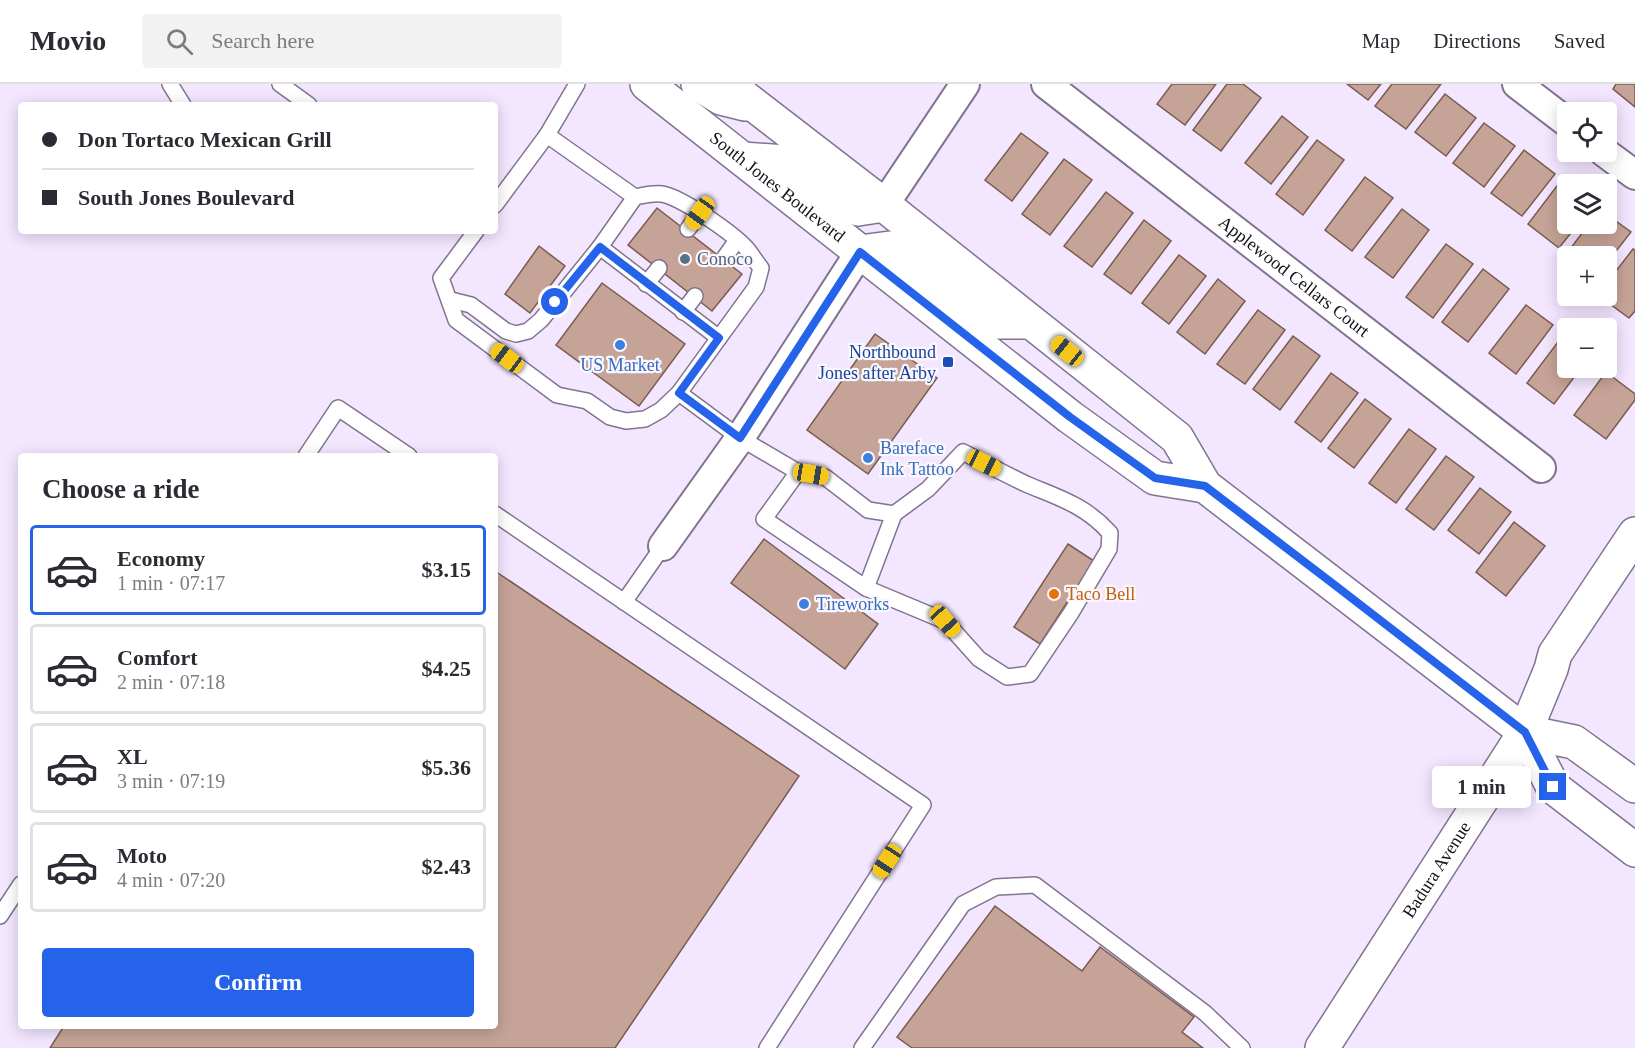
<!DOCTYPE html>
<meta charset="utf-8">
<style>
:root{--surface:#fff;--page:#f2f2f3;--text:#2b2b33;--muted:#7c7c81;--line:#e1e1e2;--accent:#2563eb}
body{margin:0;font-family:Georgia,serif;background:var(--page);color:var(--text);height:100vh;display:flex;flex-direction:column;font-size:22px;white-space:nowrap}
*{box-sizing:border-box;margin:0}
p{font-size:20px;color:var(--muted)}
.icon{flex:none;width:33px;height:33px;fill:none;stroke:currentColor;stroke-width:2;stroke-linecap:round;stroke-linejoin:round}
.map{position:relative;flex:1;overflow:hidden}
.side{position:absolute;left:18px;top:369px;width:480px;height:576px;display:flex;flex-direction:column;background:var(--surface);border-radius:6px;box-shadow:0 3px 15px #0003}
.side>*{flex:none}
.top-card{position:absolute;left:18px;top:18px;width:480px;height:132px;border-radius:6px;box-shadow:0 3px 15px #0003;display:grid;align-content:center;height:132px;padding:0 24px;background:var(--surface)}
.tools{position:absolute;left:1557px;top:18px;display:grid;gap:12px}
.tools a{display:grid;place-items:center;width:60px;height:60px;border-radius:6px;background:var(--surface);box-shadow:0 3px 15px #0003;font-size:30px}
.end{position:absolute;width:27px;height:27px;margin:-14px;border:8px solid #2563eb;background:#fff;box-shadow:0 0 0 3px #fff}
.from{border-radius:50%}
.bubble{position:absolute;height:42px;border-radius:6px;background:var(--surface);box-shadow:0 3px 15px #0003;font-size:20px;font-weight:700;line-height:42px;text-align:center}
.car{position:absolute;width:18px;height:36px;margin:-18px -9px;border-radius:8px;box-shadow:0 0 4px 2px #0007;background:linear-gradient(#f5c518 24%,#345 0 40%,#f5c518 0 76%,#345 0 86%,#f5c518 0)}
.top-card b{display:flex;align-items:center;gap:21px;height:57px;font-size:22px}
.top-card b+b{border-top:2px solid var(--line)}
.top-card i{width:15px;height:15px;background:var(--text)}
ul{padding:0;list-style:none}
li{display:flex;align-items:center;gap:18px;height:90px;margin:0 12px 9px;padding:0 12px;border:3px solid var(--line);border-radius:6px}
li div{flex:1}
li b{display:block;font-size:22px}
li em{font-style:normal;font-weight:700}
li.current{border-color:var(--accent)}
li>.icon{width:54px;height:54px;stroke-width:1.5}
h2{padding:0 24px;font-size:27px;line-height:72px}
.action{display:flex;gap:12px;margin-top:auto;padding:12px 24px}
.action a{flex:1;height:69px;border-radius:6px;background:var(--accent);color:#fff;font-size:24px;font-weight:700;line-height:69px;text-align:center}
header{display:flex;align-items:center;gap:36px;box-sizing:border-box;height:84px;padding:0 30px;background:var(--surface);border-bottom:2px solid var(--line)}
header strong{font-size:28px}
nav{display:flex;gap:33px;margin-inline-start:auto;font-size:21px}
.search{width:420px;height:54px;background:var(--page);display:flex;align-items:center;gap:15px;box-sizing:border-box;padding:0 21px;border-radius:6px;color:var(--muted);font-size:22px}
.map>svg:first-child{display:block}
.building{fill:#c6a397;stroke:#7a5b4f;stroke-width:1.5}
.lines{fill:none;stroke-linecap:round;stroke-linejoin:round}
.service-casing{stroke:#82738f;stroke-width:18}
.minor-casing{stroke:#82738f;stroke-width:32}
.secondary-casing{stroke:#82738f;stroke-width:36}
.primary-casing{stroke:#82738f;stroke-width:36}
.service{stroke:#fff;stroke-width:15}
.minor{stroke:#fff;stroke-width:28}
.secondary{stroke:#fff;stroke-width:33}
.primary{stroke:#fff;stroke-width:33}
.route{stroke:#2563eb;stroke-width:8}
.service-dot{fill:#5c6f8a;stroke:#fbf7fe;stroke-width:2}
.shop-dot{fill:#3f7fe0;stroke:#fbf7fe;stroke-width:2}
.transit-dot{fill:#1a4fb4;stroke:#fbf7fe;stroke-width:2}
.food-dot{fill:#e8710a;stroke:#fbf7fe;stroke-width:2}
.labels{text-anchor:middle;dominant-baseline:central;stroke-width:4.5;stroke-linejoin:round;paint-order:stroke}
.street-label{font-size:18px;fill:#16111b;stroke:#fbf7fe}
.service-label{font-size:18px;fill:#4e5e75;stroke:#fbf7fe;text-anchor:start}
.transit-label{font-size:18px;fill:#164399;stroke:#fbf7fe;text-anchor:end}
.shop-label{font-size:18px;fill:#366cbe;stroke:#fbf7fe;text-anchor:start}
.food-label{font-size:18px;fill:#c56008;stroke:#fbf7fe;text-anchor:start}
</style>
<header>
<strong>Movio</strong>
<div class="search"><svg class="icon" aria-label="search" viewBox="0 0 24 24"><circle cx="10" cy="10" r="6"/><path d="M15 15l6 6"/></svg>Search here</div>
<nav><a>Map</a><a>Directions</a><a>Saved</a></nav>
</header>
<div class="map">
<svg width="1635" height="964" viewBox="0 0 1635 964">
<rect width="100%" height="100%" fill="#f3e6ff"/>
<g class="building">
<polygon points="1172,0 1216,0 1185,41 1157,20"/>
<polygon points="1227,0 1243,0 1261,14 1221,67 1193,46"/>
<polygon points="1347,0 1381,0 1368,16"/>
<polygon points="1392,0 1441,0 1406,45 1375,22"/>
<polygon points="1616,0 1635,0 1635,23 1613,5"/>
<polygon points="1445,10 1476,34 1446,72 1415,48"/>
<polygon points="1282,32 1308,53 1271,100 1245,79"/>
<polygon points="1484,39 1515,62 1484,103 1453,79"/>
<polygon points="1021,49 1048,69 1012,117 985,96"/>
<polygon points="1317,56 1344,76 1303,131 1276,110"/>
<polygon points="1524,66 1555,90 1522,132 1491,109"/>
<polygon points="1064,75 1092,96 1050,151 1022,130"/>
<polygon points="1365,93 1393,114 1352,167 1325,146"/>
<polygon points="1563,94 1571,100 1568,100 1568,140 1578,140 1559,164 1528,140"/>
<polygon points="1106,108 1133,129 1092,183 1064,162"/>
<polygon points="657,124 742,190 712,227 628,161"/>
<polygon points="1402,125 1429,146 1393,194 1365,173"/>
<polygon points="1606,130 1631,148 1606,180 1606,172 1568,172 1568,183 1561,177 1589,140 1606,140"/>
<polygon points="1144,136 1171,157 1131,210 1104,190"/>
<polygon points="1446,160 1473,180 1433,234 1406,213"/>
<polygon points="539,162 565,182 530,229 505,210"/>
<polygon points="1633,165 1635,166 1635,227 1629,234 1599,212 1606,212 1606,200"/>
<polygon points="1179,171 1206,192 1169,240 1142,219"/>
<polygon points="1483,185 1509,205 1468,258 1442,238"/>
<polygon points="1218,195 1245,217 1205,270 1177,248"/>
<polygon points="602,199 685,260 639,322 556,261"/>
<polygon points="1526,221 1553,241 1516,290 1489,269"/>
<polygon points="1258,226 1285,246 1245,300 1217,280"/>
<polygon points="875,250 937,294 868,390 807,346"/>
<polygon points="1564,250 1568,253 1568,284 1581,284 1554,320 1527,299"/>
<polygon points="1293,252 1320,272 1280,326 1253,305"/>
<polygon points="1606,288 1635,310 1635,316 1606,355 1574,331"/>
<polygon points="1331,289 1358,309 1321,358 1295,338"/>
<polygon points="1365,315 1391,335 1354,384 1328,364"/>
<polygon points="1409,345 1436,365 1396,419 1369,399"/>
<polygon points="1446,372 1474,393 1434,446 1406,425"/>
<polygon points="1480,404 1511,428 1479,470 1448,446"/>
<polygon points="1514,438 1545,462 1506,512 1476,488"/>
<polygon points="764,455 878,540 845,585 731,499"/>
<polygon points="1068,460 1094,477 1040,560 1014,543"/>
<polygon points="495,487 799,692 615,964 50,964 64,942 495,942"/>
<polygon points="995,822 1082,887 1100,863 1194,933 1182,948 1203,964 912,964 897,953"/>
</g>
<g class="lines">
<defs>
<g id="service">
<polyline points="170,0 183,21"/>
<polyline points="280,0 309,21"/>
<path d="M577,0L547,51L635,113C644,111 653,109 662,110C681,113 734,150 747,165C752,171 756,178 761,184L756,203L679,309L740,354L798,388L825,393L868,426L894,430L928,405L963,368C984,379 1005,390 1026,400C1059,414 1085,421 1110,449L1109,465L1071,529L1030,590L1007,593L979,575L945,537L866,504L764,435L798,388"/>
<polyline points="635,113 600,163 719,254"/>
<polyline points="495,121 547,51"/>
<polyline points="688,145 700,129"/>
<polyline points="476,147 441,194 456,236 557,311 587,317 610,333 626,337 645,335 661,326 679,309"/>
<polyline points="725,173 737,156"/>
<polyline points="646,200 659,184"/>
<polyline points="451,216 471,221 506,247 516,250 528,247 541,236 600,163"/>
<polyline points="683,228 695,212"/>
<polyline points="306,372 338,324 409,372"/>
<polyline points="495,430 923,721 767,964"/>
<polyline points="866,504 894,430"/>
<polyline points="624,518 663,462"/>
<polyline points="0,832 21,800"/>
<polyline points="862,964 963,820 996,803 1035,801 1205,929 1242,964"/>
</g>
<g id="minor">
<path id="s1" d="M1046,0L1541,384"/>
<polyline points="1517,0 1568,39"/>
<polyline points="1604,68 1635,91"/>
<polyline points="884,121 965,0"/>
<polyline points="663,462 740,354 860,168"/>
</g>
<g id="secondary">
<path id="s2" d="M1322,964L1525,648L1551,585L1555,570L1635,450"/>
</g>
<g id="primary">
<path id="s3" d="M647,0L1070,333L1155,394L1205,402"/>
<polyline points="698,0 721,14 745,20"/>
<polyline points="727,0 884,121 1177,354 1205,402 1525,648 1574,658 1635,702"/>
<polyline points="743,75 786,78 848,122 858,125 884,121"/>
<polyline points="860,168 890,164 906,172 994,238 1029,238"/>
<polyline points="1525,648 1553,703 1635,766"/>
</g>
</defs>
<use href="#service" class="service-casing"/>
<use href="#minor" class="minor-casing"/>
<use href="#secondary" class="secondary-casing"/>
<use href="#primary" class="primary-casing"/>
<use href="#service" class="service"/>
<use href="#minor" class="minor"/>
<use href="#secondary" class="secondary"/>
<use href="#primary" class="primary"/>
</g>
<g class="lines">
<polyline class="route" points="555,218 600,163 719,254 679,309 740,354 860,168 1070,333 1155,394 1205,402 1336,502 1525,648 1553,703"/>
</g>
<circle class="service-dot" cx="685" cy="175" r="6"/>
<g class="shop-dot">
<circle cx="620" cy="261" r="6"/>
<circle cx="868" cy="374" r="6"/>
<circle cx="804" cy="520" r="6"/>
</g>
<rect class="transit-dot" x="942" y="272" width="12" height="12" rx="3"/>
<circle class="food-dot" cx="1054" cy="510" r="6"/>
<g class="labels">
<g class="street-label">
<text stroke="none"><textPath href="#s3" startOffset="166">South Jones Boulevard</textPath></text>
<text stroke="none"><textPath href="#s1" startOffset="314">Applewood Cellars Court</textPath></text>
<text stroke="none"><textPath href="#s2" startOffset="212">Badura Avenue</textPath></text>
</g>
<g class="service-label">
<text x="697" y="175">Conoco</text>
</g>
<g class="transit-label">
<text x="936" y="268">Northbound<tspan x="936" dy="21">Jones after Arby</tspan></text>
</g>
<g class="shop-label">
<text x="620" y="281" text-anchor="middle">US Market</text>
<text x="880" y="364">Bareface<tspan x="880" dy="21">Ink Tattoo</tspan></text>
<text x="816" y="520">Tireworks</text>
</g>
<g class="food-label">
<text x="1066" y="510">Taco Bell</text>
</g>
</g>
</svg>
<div class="tools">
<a><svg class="icon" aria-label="locate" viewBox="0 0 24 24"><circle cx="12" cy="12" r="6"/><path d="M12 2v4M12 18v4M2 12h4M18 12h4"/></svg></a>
<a><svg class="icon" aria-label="layers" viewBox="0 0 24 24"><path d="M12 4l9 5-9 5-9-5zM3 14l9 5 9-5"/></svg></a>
<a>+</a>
<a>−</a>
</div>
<i class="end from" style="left:555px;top:218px"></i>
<i class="end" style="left:1553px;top:703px"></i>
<div class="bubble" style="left:1432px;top:682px;width:99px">1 min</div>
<i class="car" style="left:700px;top:129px;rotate:216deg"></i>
<i class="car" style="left:1067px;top:267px;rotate:309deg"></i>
<i class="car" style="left:507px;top:274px;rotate:307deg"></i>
<i class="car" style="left:984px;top:379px;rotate:117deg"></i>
<i class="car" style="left:811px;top:390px;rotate:100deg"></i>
<i class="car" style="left:945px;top:537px;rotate:138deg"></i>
<i class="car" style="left:887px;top:777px;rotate:213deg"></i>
<div class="top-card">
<b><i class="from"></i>Don Tortaco Mexican Grill</b>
<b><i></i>South Jones Boulevard</b>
</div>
<section class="side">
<h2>Choose a ride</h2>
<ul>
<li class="current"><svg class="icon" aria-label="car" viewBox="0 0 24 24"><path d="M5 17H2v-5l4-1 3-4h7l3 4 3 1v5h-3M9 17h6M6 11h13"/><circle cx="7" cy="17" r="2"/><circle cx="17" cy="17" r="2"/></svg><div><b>Economy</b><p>1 min · 07:17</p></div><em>$3.15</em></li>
<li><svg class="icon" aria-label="car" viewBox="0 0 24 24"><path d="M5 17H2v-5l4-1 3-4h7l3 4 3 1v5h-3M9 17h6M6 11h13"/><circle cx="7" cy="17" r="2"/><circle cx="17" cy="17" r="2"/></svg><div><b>Comfort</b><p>2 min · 07:18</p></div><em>$4.25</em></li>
<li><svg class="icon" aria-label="car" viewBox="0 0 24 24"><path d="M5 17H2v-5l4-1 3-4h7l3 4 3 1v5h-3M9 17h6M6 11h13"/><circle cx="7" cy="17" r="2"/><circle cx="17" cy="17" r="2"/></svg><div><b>XL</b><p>3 min · 07:19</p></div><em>$5.36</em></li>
<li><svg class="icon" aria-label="car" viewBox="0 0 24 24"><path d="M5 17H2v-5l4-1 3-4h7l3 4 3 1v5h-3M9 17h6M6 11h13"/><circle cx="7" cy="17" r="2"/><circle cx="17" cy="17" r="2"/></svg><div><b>Moto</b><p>4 min · 07:20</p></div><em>$2.43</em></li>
</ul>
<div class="action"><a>Confirm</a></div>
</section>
</div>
